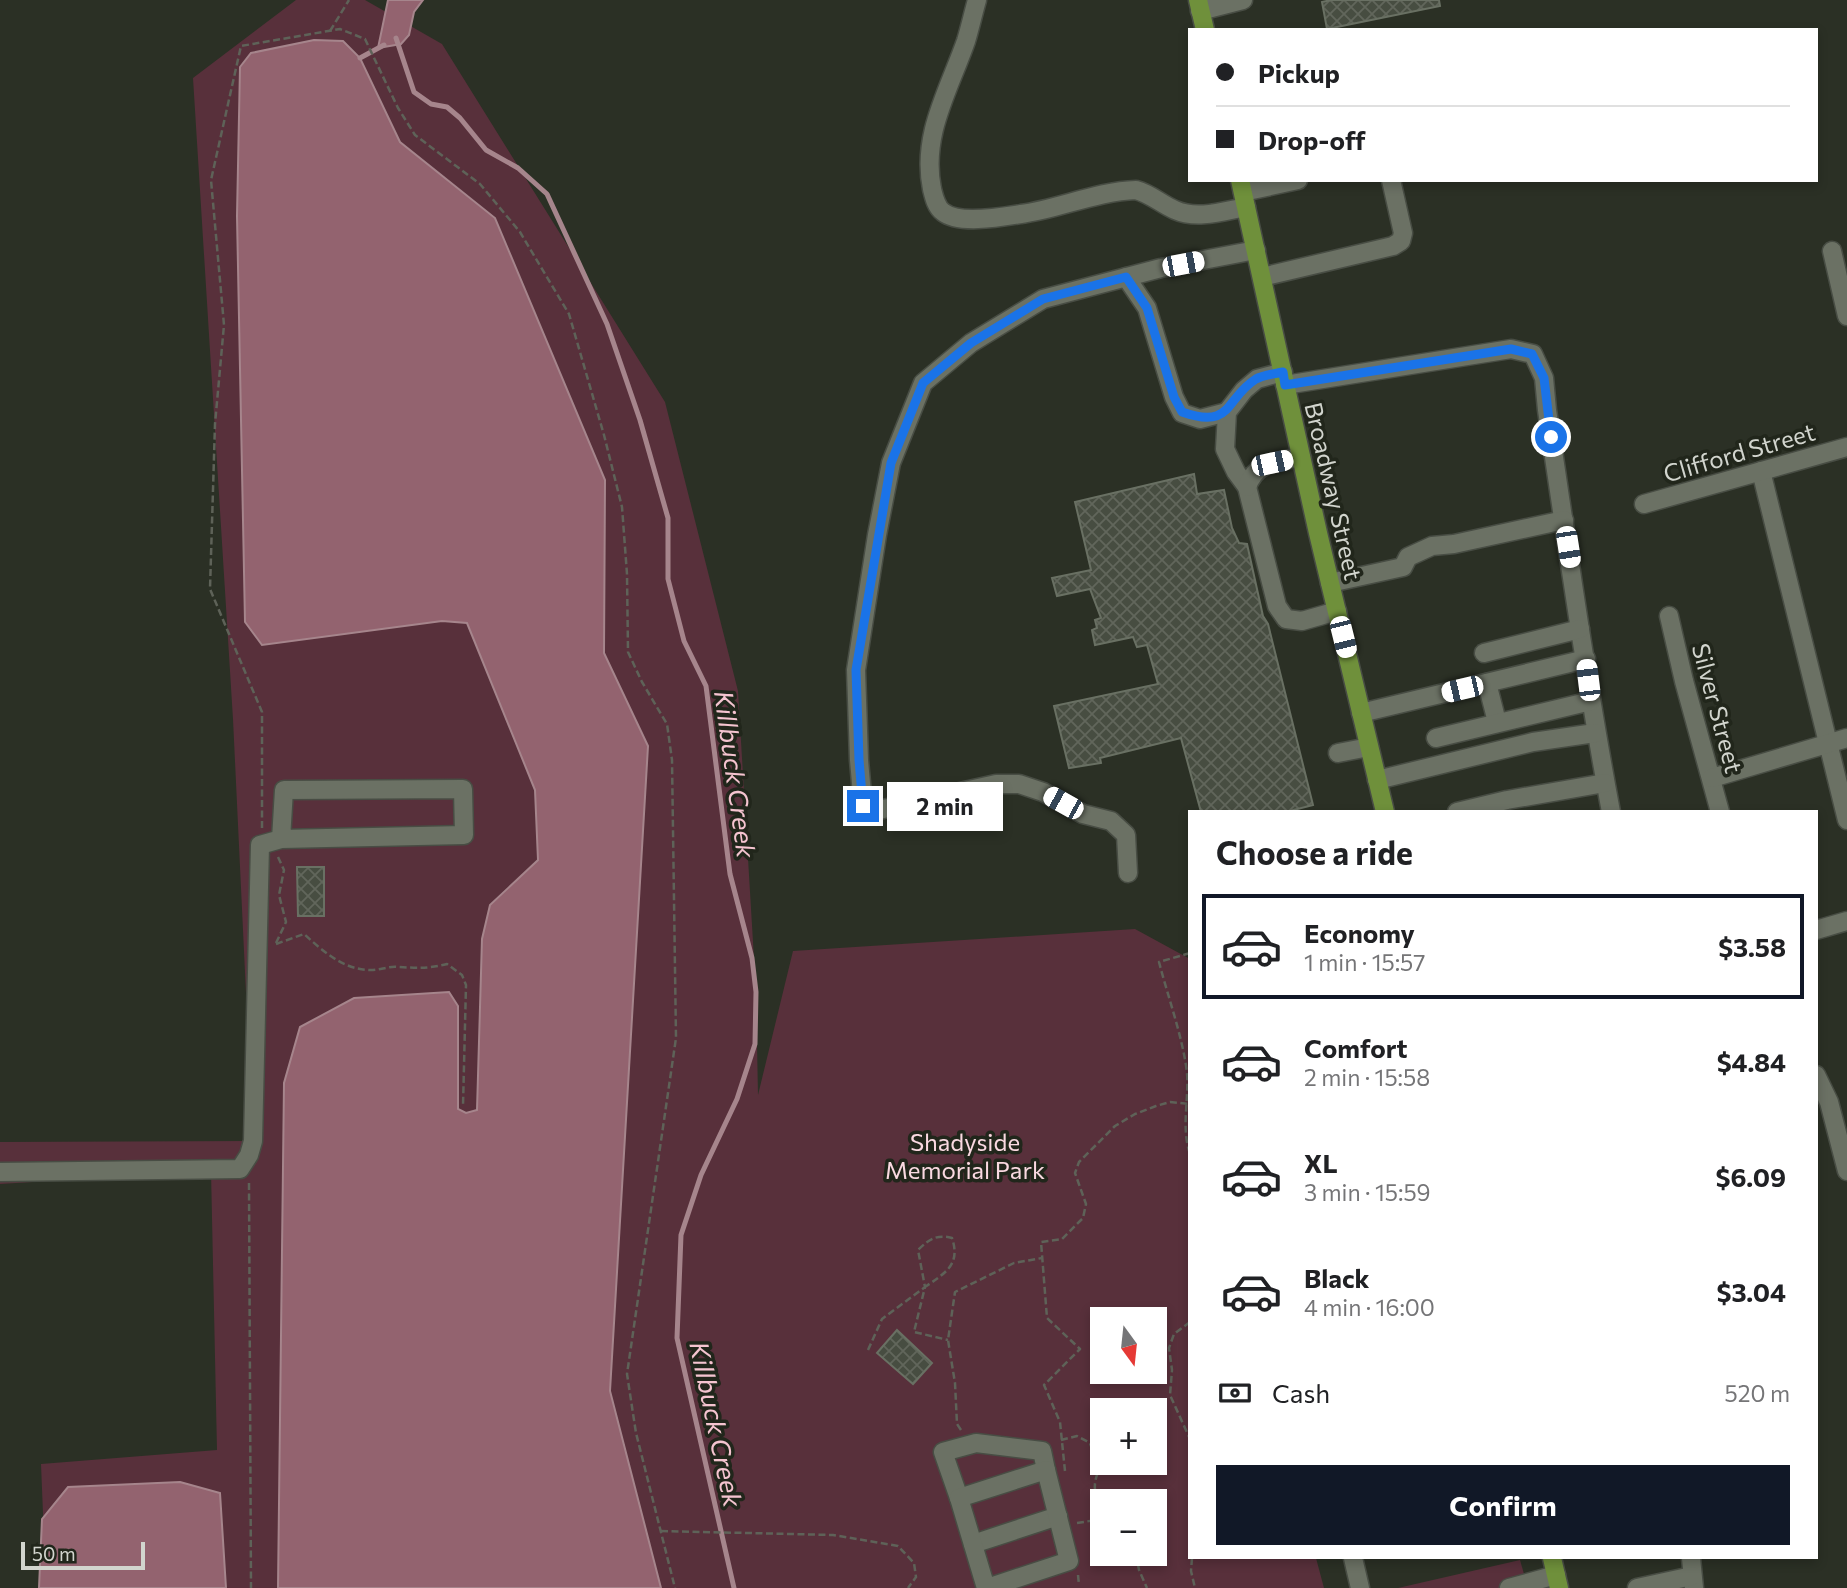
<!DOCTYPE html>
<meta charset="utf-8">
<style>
:root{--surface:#fff;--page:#f6f6f6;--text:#202124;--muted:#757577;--line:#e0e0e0;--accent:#111827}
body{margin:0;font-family:Commissioner,sans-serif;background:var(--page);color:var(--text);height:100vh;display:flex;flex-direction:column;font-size:26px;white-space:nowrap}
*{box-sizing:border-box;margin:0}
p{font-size:23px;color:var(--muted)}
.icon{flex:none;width:38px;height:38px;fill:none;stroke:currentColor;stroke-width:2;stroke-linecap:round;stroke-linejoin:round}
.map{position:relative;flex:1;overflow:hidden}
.side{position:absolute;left:1188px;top:810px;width:630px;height:749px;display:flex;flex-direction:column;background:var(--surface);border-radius:0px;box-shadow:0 4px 10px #0003}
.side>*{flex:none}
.banner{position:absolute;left:1188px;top:28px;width:630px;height:154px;border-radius:0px;box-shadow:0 4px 10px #0003;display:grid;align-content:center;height:154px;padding:0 28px;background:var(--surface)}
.needle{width:46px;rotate:165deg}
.buttons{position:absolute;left:1090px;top:1307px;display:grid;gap:14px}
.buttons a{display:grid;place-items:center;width:77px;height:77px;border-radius:0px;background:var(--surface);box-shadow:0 4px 10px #0003;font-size:35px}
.scale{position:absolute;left:21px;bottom:18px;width:124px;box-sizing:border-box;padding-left:7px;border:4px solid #d2d5ce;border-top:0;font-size:19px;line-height:24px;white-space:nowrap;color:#d2d5ce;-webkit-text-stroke:5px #21261b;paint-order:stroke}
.end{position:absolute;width:32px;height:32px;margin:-16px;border:9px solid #1a73e8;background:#fff;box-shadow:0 0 0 4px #fff}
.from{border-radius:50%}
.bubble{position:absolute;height:49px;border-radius:0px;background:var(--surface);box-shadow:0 4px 10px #0003;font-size:23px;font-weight:700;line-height:49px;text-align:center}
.car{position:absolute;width:21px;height:42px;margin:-21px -10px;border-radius:9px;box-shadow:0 0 5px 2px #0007;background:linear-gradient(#fff 24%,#345 0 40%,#fff 0 76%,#345 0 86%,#fff 0)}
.banner b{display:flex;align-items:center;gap:24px;height:66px;font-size:26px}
.banner b+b{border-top:2px solid var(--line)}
.banner i{width:18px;height:18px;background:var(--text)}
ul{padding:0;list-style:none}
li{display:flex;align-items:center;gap:21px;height:105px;margin:0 14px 10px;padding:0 14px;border:4px solid transparent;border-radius:0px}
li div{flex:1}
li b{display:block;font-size:26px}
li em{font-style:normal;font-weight:700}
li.selected{border-color:var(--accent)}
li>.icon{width:63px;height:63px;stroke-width:1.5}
h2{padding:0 28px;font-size:32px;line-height:84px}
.pay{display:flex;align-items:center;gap:18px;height:77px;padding:0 28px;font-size:26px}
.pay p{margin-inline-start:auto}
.cta{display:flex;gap:14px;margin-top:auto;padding:14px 28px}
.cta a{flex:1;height:80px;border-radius:0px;background:var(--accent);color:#fff;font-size:28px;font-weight:700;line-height:80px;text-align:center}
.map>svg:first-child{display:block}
.park{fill:#58303b;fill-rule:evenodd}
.water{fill:#93636f;stroke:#a6858c;stroke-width:2}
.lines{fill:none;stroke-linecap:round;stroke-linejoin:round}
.stream{stroke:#a6858c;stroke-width:5}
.building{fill:url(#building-cross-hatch);stroke:#697063;stroke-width:2}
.minor-casing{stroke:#484d44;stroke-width:21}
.major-casing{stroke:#484d44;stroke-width:21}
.path{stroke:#5e6258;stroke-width:2.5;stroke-dasharray:7 3.5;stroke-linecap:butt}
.minor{stroke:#6b7164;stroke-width:18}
.major{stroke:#6f903b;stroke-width:18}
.route{stroke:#1a73e8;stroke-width:9}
.labels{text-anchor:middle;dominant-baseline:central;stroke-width:7;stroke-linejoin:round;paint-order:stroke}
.street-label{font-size:24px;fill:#d2d5ce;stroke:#21261b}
.park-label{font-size:24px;fill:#fad9e1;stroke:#21261b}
.water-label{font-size:26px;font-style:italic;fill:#f5c4d0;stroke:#21261b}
</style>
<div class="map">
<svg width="1847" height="1588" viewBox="0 0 1847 1588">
<defs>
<pattern id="building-cross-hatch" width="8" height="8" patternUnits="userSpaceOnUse" patternTransform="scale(1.75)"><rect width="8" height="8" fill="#474d41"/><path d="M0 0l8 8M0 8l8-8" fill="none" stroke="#61665b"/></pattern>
</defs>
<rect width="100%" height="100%" fill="#2b3025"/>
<g class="park">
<path d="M296,0H365L442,44L665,402L738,691L756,992L758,1095L793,951L1135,929L1190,959V1558H1316L1324,1588H46L41,1464L217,1450L211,1171L0,1184V1142L253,1141L233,719L193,78ZM1102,1320H1155V1372H1102ZM1102,1410H1155V1463H1102ZM1102,1502H1155V1554H1102Z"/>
<polygon points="1520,1560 1528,1588 1398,1588"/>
</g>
<g class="water">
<polygon points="388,0 423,0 414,12 409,35 401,44 378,48"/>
<polygon points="314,40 343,41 360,58 400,142 495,218 605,480 604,653 648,746 610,1391 661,1588 278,1588 284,1083 300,1027 354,998 449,992 458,1006 458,1109 466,1113 477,1110 482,939 490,905 538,860 535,790 467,623 442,621 262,645 245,622 237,216 240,67 251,53"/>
<polygon points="180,1482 220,1493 226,1588 39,1588 42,1519 68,1487"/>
</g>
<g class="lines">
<g class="stream">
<polyline points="396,38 414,92 431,104 447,107 460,118 486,150 518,168 547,194 607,324 640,420 668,518 668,579 684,641 706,686 730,874 752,958 756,992 755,1044 737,1099 701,1175 681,1235 677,1338 734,1588"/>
<polyline points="360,58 384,45"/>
</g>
</g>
<g class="building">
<polygon points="1331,0 1439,0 1440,6 1327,29 1322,2"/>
<polygon points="1194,474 1197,494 1224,490 1232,528 1239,543 1247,544 1263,616 1268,624 1313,805 1286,812 1201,812 1181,738 1100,758 1101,763 1069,768 1054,706 1158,684 1147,645 1137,647 1133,637 1095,645 1092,630 1097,628 1095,620 1101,618 1090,589 1057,596 1052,578 1091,570 1075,502"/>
<polygon points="297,867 324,867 324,916 298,916"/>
<polygon points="897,1330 932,1363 913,1384 877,1353"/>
</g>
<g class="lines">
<defs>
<g id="minor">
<path d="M977,0C973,14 970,28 966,41C949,90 921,135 932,189C934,197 936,207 943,212C959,225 1002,217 1021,214C1058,209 1098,191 1136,190C1151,194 1161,204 1175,210C1197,220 1224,211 1246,207"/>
<polyline points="1200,11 1243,0"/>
<polyline points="1243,192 1298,180"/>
<polyline points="1832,251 1847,316"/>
<polyline points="1126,277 1147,308 1174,397 1182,413 1200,419 1227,412"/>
<polyline points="1262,277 1393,246 1401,241 1403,233 1391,180"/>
<polyline points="1283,372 1257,379 1244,390 1227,412 1225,449 1236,472 1247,487 1277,606 1286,619 1302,621 1337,611"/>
<path d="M1285,385L1511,349L1533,354L1544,378L1547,410C1567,544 1586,679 1611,812"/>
<polyline points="1761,471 1847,820"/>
<path d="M1247,487C1256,461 1277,462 1301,457"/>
<polyline points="1644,504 1847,447"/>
<polyline points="1330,583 1403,567 1408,557 1432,546 1454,544 1564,520"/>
<polyline points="1669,616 1684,681 1720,812"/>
<polyline points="1484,653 1580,629"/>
<polyline points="1487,683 1497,722"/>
<polyline points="1361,713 1586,659"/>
<polyline points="1436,738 1591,701"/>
<polyline points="1338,753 1369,747"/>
<polyline points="1712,778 1847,738"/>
<polyline points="1377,780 1533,742 1595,733"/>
<polyline points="1457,812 1507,800 1605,783"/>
<polyline points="1128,873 1126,835 1111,821 1083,814 1043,792 1019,784 996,784 870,812 863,806 859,760 856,670 877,535 891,463 923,383 971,343 1043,299 1161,268 1256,250"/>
<polyline points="1816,930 1847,921"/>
<polyline points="1816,1075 1829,1102 1847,1171"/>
<polyline points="0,1172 240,1169 249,1155 253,1141 260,845 281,839 464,835 463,789 284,790 281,839"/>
<polyline points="959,1498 943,1452 976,1443 1042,1451 1046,1470"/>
<polyline points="973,1544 1058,1516"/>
<polyline points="1353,1558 1360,1588"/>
<polyline points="1691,1558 1694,1588"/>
<polyline points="986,1588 959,1498 1046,1470 1069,1561 987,1588"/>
<polyline points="1509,1588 1556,1575"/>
<polyline points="1637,1588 1692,1576"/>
</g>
<g id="major">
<polyline points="1198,0 1205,30"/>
<polyline points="1240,180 1318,533 1385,812"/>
<polyline points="1552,1558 1559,1588"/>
</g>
</defs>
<use href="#minor" class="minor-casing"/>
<use href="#major" class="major-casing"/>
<g class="path">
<polyline points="330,31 349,0"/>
<polyline points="262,828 262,712 210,589 215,424 224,325 211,180 241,46 340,29 365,39 398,108 415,135 480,184 520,232 569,314 604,435 622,507 627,574 628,652 642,682 667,724 672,760 676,1038 627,1374 636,1433 675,1588"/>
<polyline points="276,943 286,922 279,895 284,870 278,857"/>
<path d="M276,944L304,934C323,951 343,970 371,970C380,970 389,966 398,967C418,968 426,969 447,964L462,975L466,985L463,1106"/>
<path d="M1190,953L1159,962C1168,997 1183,1038 1187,1073C1189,1101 1181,1128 1190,1154"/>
<polyline points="249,1183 251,1588"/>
<polyline points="1190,1322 1174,1334 1169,1348 1172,1370 1170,1395 1190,1439"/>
<path d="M868,1350L882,1319L925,1287L918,1250C929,1239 937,1234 952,1238C961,1265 945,1273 925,1287L914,1332L948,1340"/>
<polyline points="961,1430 957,1424 955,1383 948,1340 955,1292 1014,1263 1042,1258"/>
<path d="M1061,1440L1077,1436L1090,1443L1099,1470C1093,1483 1093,1494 1102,1505"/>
<polyline points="1065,1471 1060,1422 1044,1385 1080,1349 1047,1318 1041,1242 1062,1239 1083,1218 1086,1204 1075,1173 1079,1162 1115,1126 1135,1114 1156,1106 1170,1102 1190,1104"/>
<polyline points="1077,1523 1096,1520 1102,1514"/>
<polyline points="661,1531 833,1535 898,1546 914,1563 916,1577 908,1588"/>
<polyline points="1136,1554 1139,1570 1147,1588"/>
<polyline points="1192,1558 1191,1571 1195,1588"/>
<polyline points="1078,1575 1079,1585"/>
</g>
<use href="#minor" class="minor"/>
<use href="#major" class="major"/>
</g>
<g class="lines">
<path class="route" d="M863,806L859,760L856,670L891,463L923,383L971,343L1043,299L1126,277L1147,308L1174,397L1182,412C1233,430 1225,398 1256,379C1263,375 1274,374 1283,372L1285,385L1511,349L1532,354L1544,378L1551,437"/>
</g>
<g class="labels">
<g class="street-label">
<text transform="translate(1739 452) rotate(-16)">Clifford Street</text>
<text transform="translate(1334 491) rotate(77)">Broadway Street</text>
<text transform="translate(1718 708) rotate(75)">Silver Street</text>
</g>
<g class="park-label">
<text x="965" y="1141">Shadyside<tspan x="965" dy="28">Memorial Park</tspan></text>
</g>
<g class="water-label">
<text transform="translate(736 774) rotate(82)">Killbuck Creek</text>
<text transform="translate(717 1424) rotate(78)">Killbuck Creek</text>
</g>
</g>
</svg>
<div class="buttons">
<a><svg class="needle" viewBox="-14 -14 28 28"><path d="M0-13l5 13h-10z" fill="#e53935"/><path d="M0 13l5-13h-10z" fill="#757577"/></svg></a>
<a>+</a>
<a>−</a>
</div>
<div class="scale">50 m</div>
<i class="end from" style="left:1551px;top:437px"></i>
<i class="end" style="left:863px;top:806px"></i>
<div class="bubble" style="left:887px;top:782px;width:116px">2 min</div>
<i class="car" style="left:1183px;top:264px;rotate:79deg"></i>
<i class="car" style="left:1272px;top:463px;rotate:78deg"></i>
<i class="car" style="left:1568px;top:547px;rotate:171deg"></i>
<i class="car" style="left:1343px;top:637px;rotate:166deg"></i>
<i class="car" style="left:1588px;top:680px;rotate:353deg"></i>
<i class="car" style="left:1462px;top:689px;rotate:257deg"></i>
<i class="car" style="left:1063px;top:803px;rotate:299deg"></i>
<div class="banner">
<b><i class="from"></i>Pickup</b>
<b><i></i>Drop-off</b>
</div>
<section class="side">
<h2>Choose a ride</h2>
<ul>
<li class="selected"><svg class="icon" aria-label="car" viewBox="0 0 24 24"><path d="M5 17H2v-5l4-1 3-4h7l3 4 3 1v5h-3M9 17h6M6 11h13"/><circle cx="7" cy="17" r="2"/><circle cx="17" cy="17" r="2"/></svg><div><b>Economy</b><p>1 min · 15:57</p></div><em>$3.58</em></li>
<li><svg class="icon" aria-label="car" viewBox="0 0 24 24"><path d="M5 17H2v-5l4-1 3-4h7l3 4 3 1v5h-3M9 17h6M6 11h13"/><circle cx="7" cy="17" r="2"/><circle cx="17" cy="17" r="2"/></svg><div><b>Comfort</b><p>2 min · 15:58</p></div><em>$4.84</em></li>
<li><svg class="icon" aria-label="car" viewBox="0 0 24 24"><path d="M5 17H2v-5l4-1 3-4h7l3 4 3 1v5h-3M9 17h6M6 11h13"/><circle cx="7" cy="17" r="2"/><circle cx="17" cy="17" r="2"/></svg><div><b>XL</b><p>3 min · 15:59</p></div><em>$6.09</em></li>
<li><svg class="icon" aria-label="car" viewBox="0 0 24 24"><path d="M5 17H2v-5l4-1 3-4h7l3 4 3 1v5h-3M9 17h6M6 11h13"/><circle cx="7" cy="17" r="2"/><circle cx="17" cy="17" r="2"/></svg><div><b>Black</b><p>4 min · 16:00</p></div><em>$3.04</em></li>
</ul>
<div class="pay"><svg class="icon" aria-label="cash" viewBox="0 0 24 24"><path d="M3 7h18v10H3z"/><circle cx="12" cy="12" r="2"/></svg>Cash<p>520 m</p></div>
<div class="cta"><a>Confirm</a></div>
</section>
</div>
